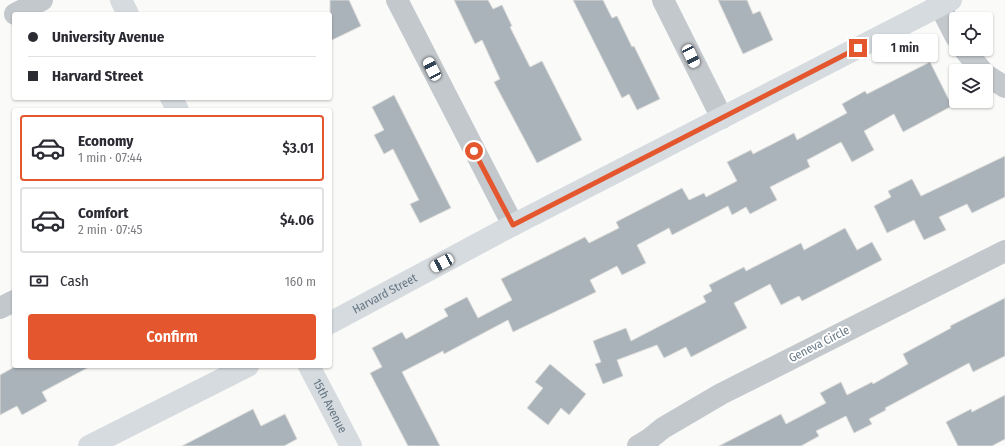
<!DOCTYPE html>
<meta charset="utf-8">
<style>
:root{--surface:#fff;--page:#f2f2f3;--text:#2b2b33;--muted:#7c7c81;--line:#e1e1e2;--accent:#e4572e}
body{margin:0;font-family:"Fira Sans Condensed",sans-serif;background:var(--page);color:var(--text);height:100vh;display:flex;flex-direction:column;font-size:15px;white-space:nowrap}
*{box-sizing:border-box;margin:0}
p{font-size:13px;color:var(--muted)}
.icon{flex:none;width:22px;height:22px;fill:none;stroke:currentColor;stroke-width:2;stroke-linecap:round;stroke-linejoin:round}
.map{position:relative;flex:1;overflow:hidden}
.side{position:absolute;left:12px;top:108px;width:320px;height:260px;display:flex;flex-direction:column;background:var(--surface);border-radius:4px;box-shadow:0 1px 3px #0004}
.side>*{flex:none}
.hud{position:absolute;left:12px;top:12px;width:320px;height:88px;border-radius:4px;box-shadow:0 1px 3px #0004;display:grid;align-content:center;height:88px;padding:0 16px;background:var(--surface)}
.tools{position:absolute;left:949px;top:12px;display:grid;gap:8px}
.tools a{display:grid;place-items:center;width:44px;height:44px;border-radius:4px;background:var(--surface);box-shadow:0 1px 3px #0004;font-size:20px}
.end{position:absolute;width:18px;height:18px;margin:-9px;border:5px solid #e4572e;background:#fff;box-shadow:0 0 0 2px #fff}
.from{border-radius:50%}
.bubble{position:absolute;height:28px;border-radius:4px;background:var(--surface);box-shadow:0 1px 3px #0004;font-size:13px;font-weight:600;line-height:28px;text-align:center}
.car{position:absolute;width:12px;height:24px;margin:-12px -6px;border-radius:5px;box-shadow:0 0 3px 1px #0007;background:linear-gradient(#fff 24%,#345 0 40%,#fff 0 76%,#345 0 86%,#fff 0)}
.hud b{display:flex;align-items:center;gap:14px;height:38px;font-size:15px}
.hud b+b{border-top:1px solid var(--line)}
.hud i{width:10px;height:10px;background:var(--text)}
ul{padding:7px 0 0;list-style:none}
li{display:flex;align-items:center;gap:12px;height:66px;margin:0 8px 6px;padding:0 8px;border:2px solid var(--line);border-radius:4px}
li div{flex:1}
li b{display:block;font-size:15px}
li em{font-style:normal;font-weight:600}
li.on{border-color:var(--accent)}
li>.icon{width:36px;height:36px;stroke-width:1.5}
.pay{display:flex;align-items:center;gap:10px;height:44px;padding:0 16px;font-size:15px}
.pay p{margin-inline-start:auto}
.button{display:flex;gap:8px;margin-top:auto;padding:8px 16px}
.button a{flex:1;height:46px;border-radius:4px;background:var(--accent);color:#fff;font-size:16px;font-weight:600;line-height:46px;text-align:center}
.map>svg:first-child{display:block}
.building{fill:#aab3b9;stroke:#dcdcda}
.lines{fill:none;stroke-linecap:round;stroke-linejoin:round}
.street{stroke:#c3c8cc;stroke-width:22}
.secondary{stroke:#d6dbdf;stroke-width:22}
.route{stroke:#e4572e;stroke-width:5}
.labels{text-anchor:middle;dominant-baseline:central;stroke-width:4;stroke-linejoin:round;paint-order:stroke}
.street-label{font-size:12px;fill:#657683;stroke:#fff}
</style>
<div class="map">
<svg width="1005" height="446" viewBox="0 0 1005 446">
<rect width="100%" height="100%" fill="#fafaf8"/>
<g class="building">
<polygon points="330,0 349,0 361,26 330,41"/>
<polygon points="454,0 488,0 493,9 502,5 512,26 510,27 530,67 542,61 582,140 537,163 494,82 500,79 482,40 475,44"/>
<polygon points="573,0 603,0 612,18 617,16 632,47 634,46 660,99 637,110 629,94 622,98"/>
<polygon points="718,0 747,0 753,14 760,11 773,40 743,54"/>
<polygon points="930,62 952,106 903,132 894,114 864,131 874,150 852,162 841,142 807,160 810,167 770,187 777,200 750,214 746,207 732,215 728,206 672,235 669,228 637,245 646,263 622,275 617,266 590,280 596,292 513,332 508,320 444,354 443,351 402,372 440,446 408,446 370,373 382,367 372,348 402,332 406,339 448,316 444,309 467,297 478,318 512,300 501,279 585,237 589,243 619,228 616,222 682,188 689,200 704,193 706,197 737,181 727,162 751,150 753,154 794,133 797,140 847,113 842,104 865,91 867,94"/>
<polygon points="394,95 451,208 420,223 410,204 419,200 393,149 384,154 374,135 384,130 372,107"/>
<polygon points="1005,156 1005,197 972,213 967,204 939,217 946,230 924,240 914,220 887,233 874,206 891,197 888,191 912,179 921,196"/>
<polygon points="845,228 857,250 872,242 882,260 802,301 799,296 781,305 770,284 734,303 747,328 691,357 686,347 664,358 657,345 617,360 623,376 603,384 595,364 601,362 593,341 626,328 631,341 706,302 703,296 712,291 709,285 744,267 746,271 801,243 804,250"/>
<polygon points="1005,298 1005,356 973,372 969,363 885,408 886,410 869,419 872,424 854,433 846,416 816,431 819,436 801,446 719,446 781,414 786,424 826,403 820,393 841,382 847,395 872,382 873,384 908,364 903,354 951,328 950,326"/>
<polygon points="550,364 586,394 569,415 561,408 548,425 527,408 543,388 535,382"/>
<polygon points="16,366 91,366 42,392 47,401 22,415 17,406 0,415 0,375"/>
<polygon points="1005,395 1005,439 992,446 958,446 946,422 971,409 972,412"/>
<polygon points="253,409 261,426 285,414 297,439 284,446 182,446"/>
</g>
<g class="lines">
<g class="street">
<polyline points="397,0 513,225"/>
<polyline points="663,0 722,118"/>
<polyline points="937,0 956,37"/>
<polyline points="15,14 42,0"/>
<polyline points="964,49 982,71"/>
<polyline points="986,75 1005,87"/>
<polyline points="0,308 14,301"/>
<polyline points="638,446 648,440 663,428 721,394 1005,251"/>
</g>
<g class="secondary">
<polyline points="121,0 128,14"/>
<polyline points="171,98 178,110"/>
<path id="s1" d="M330,323L513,225L951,0"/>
<path id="s2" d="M309,366L351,446"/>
<polyline points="89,446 248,366"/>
</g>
</g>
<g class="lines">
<polyline class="route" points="474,151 513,225 858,48"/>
</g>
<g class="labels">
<g class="street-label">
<text stroke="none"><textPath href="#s1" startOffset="62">Harvard Street</textPath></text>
<text transform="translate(819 344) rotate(-27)">Geneva Circle</text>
<text stroke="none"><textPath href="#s2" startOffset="45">15th Avenue</textPath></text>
</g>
</g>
</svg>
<div class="tools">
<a><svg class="icon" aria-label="locate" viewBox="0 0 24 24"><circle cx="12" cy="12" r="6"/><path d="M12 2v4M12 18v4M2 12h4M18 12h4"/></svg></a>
<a><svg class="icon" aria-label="layers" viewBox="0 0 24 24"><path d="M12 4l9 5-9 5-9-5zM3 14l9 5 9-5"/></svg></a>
</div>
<i class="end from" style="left:474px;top:151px"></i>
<i class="end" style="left:858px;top:48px"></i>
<div class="bubble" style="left:872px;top:34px;width:66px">1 min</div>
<i class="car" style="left:691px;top:56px;rotate:154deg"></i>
<i class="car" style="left:432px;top:69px;rotate:333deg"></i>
<i class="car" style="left:442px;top:263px;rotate:242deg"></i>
<div class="hud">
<b><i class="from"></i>University Avenue</b>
<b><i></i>Harvard Street</b>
</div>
<section class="side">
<ul>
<li class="on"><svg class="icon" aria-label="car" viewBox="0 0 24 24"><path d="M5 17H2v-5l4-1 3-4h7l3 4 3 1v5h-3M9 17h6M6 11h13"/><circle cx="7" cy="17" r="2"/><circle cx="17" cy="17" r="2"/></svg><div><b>Economy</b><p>1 min · 07:44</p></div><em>$3.01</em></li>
<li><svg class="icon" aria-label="car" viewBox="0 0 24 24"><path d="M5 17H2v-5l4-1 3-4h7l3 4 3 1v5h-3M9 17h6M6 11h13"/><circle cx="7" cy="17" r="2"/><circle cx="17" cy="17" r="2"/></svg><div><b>Comfort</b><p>2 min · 07:45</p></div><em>$4.06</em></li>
</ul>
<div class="pay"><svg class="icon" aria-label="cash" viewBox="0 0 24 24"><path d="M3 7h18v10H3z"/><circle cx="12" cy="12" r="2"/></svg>Cash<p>160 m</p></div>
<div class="button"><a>Confirm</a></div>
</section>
</div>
